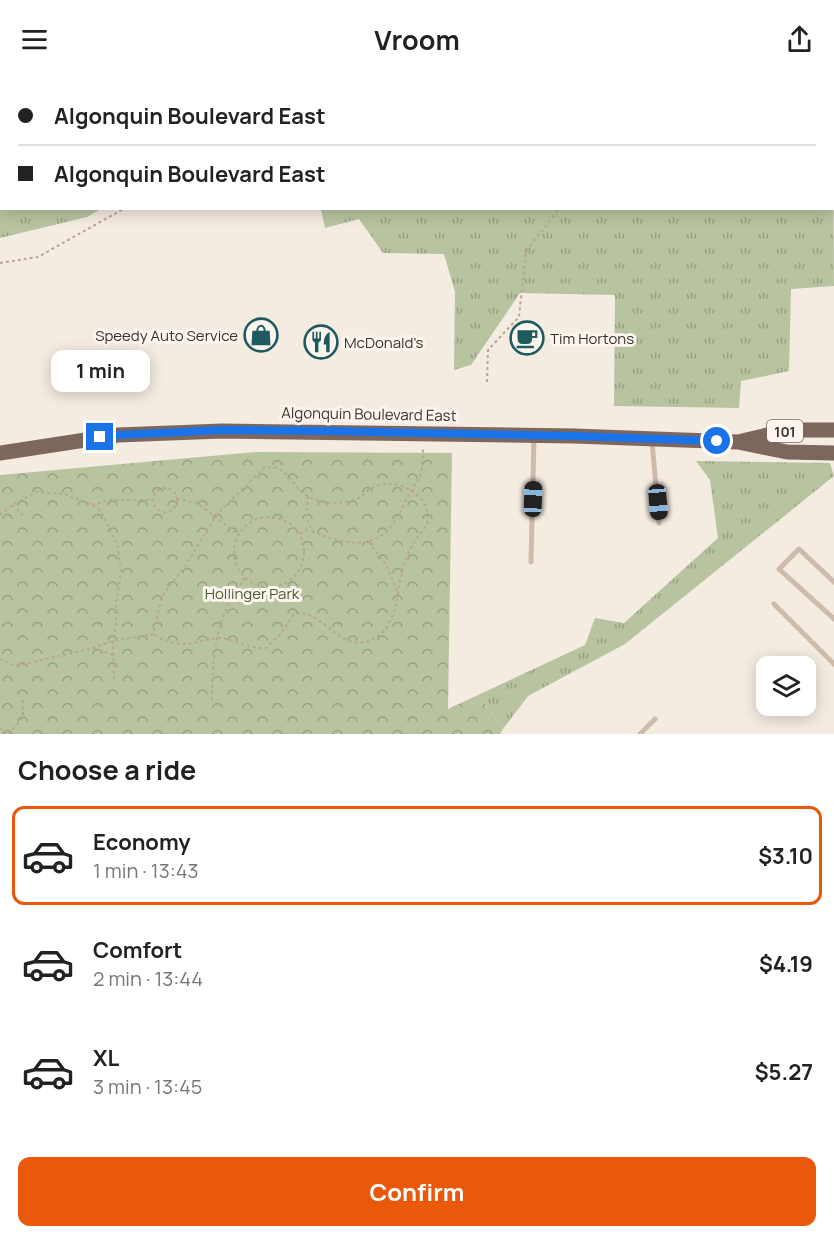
<!DOCTYPE html>
<meta charset="utf-8">
<style>
:root{--surface:#fff;--page:#f2f2f2;--text:#222;--muted:#767676;--line:#e0e0e0;--accent:#ea580c}
body{margin:0;font-family:Manrope,sans-serif;background:var(--page);color:var(--text);height:100vh;display:flex;flex-direction:column;font-size:22px;white-space:nowrap}
*{box-sizing:border-box;margin:0}
p{font-size:20px;color:var(--muted)}
.icon{flex:none;width:33px;height:33px;fill:none;stroke:currentColor;stroke-width:2;stroke-linecap:round;stroke-linejoin:round}
.map{position:relative;height:656px;overflow:hidden}
.panel{display:flex;flex-direction:column;background:var(--surface);flex:1}
.panel>*{flex:none}
.banner{position:absolute;left:0px;top:0px;width:834px;height:132px;box-shadow:0 3px 15px #0003;display:grid;align-content:center;height:132px;padding:0 18px;background:var(--surface)}
.controls{position:absolute;left:756px;top:578px;display:grid;gap:12px}
.controls a{display:grid;place-items:center;width:60px;height:60px;border-radius:12px;background:var(--surface);box-shadow:0 3px 15px #0003;font-size:30px}
.end{position:absolute;width:27px;height:27px;margin:-14px;border:8px solid #1a73e8;background:#fff;box-shadow:0 0 0 3px #fff}
.from{border-radius:50%}
.bubble{position:absolute;height:42px;border-radius:12px;background:var(--surface);box-shadow:0 3px 15px #0003;font-size:20px;font-weight:700;line-height:42px;text-align:center}
.car{position:absolute;width:18px;height:36px;margin:-18px -9px;border-radius:8px;box-shadow:0 0 4px 2px #0007;background:linear-gradient(#222 24%,#8ab4d8 0 40%,#222 0 76%,#8ab4d8 0 86%,#222 0)}
.banner b{display:flex;align-items:center;gap:21px;height:57px;font-size:22px}
.banner b+b{border-top:2px solid var(--line)}
.banner i{width:15px;height:15px;background:var(--text)}
ul{padding:0;list-style:none}
li{display:flex;align-items:center;gap:18px;height:99px;margin:0 12px 9px;padding:0 6px;border:3px solid transparent;border-radius:12px}
li div{flex:1}
li b{display:block;font-size:22px}
li em{font-style:normal;font-weight:700}
li.selected{border-color:var(--accent)}
li>.icon{width:54px;height:54px;stroke-width:1.5}
h2{padding:0 18px;font-size:27px;line-height:72px}
.cta{display:flex;gap:12px;margin-top:auto;padding:12px 18px}
.cta a{flex:1;height:69px;border-radius:12px;background:var(--accent);color:#fff;font-size:24px;font-weight:700;line-height:69px;text-align:center}
header{display:flex;justify-content:space-between;align-items:center;height:78px;padding:0 18px;background:var(--surface);font-size:27px;font-weight:700}
.map>svg:first-child{display:block}
.grass{fill:url(#grass-tufts)}
.park{fill:url(#park-crowns)}
.garden{fill:#b8c4a0}
.lines{fill:none;stroke-linecap:round;stroke-linejoin:round}
.path{stroke:#b9a596;stroke-width:2;stroke-dasharray:3 3;stroke-linecap:butt}
.service{stroke:#cdbbac;stroke-width:5}
.primary{stroke:#7d675c;stroke-width:15}
.route{stroke:#1a73e8;stroke-width:8}
.labels{text-anchor:middle;dominant-baseline:central;stroke-width:6;stroke-linejoin:round;paint-order:stroke}
.shield{fill:#fbf5ee;stroke:#756b66;stroke-width:1.5}
.shield-label{font-size:14px;font-weight:bold;fill:#3b302b}
.poi-label{font-size:15px;fill:#3b302b;stroke:#fbf5ee;text-anchor:start}
.street-label{font-size:15px;fill:#3b302b;stroke:#fbf5ee}
.park-label{font-size:15px;fill:#4a5a2e;stroke:#fbf5ee}
</style>
<header><svg class="icon" aria-label="menu" viewBox="0 0 24 24"><path d="M4 6h16M4 12h16M4 18h16"/></svg>Vroom<svg class="icon" aria-label="share" viewBox="0 0 24 24"><path d="M12 15V3M7 8l5-5 5 5M5 13v7h14v-7"/></svg></header>
<div class="map">
<svg width="834" height="656" viewBox="0 0 834 656">
<defs>
<pattern id="grass-tufts" width="24" height="20" patternUnits="userSpaceOnUse" patternTransform="scale(1.5)"><rect width="24" height="20" fill="#b8c4a0"/><path d="M3 7l-1-3M5 7V3M7 7l1-3M15 17l-1-3M17 17v-4M19 17l1-3" fill="none" stroke="#97a083"/></pattern>
<pattern id="park-crowns" width="20" height="18" patternUnits="userSpaceOnUse" patternTransform="scale(1.5)"><rect width="20" height="18" fill="#b8c4a0"/><path d="M2 6a3 3 0 1 1 6 0M12 15a3 3 0 1 1 6 0" fill="none" stroke="#97a083"/></pattern>
</defs>
<rect width="100%" height="100%" fill="#f4ebe1"/>
<g class="grass">
<polygon points="470,0 834,0 834,3 470,2"/>
<polygon points="833,45 834,208 791,211 789,293 741,303 739,330 614,328 615,217 520,215 471,287 454,292 455,214 444,176 383,175 359,141 325,150 321,131 832,130"/>
<polygon points="0,96 1,96 2,130 101,131 87,139 0,160"/>
<polygon points="696,383 830,385 834,398 625,566 528,618 503,651 478,617 585,567 595,540 624,545 718,460 710,402"/>
</g>
<polygon class="park" points="255,374 452,375 448,631 478,617 503,651 500,656 0,656 0,397"/>
<polygon class="garden" points="299,0 468,0 469,1 300,2"/>
<g class="lines">
<g class="path">
<polyline points="80,0 80,2"/>
<polyline points="33,2 36,0"/>
<polyline points="248,2 248,0"/>
<polyline points="662,2 668,0"/>
<polyline points="0,14 2,13"/>
<polyline points="0,40 2,38"/>
<polyline points="832,128 834,129"/>
<polyline points="0,185 38,179 125,130"/>
<polyline points="487,304 488,272 519,239 526,173 560,130"/>
<circle cx="165" cy="422" r="12"/>
<path d="M308,418L306,438L312,453C324,459 335,462 348,464C394,470 398,430 419,400L422,391L423,370"/>
<polyline points="177,421 197,425 238,456"/>
<polyline points="12,427 24,438"/>
<polyline points="92,427 108,422 154,422"/>
<polyline points="0,437 14,426 36,414 64,416 92,427 101,433 118,469 121,493 116,528 116,547 113,563 114,602"/>
<circle cx="269" cy="474" r="35"/>
<polyline points="300,456 310,450"/>
<polyline points="369,464 387,488 397,513"/>
<polyline points="93,570 113,577"/>
<path d="M0,581L16,588L85,572L113,563L153,556L162,518L186,487L217,436L264,390C285,385 290,404 303,415C307,419 314,421 319,423C331,426 348,425 359,420C363,417 366,413 370,411C387,401 407,406 420,420C427,427 429,436 427,445C425,451 420,455 417,460C408,474 403,486 400,502C396,525 395,554 368,563C337,573 323,530 294,536L281,555L266,570C250,571 237,562 220,560C214,559 208,562 202,563C183,568 170,567 153,556"/>
<path d="M212,622C212,577 216,535 246,499"/>
<polyline points="0,650 7,656"/>
<polyline points="9,656 23,639 23,622"/>
</g>
<g class="service">
<polyline points="0,88 2,87"/>
<polyline points="652,363 659,445"/>
<polyline points="531,484 534,359"/>
<polyline points="834,504 799,471 779,491 834,541"/>
<polyline points="774,526 834,586"/>
<polyline points="640,656 655,641"/>
</g>
<g class="primary">
<polyline points="742,363 789,352 834,352"/>
<polyline points="0,375 118,357 222,353 574,358 738,364 787,374 834,375"/>
</g>
</g>
<g class="lines">
<polyline class="route" points="100,359 118,357 222,352 328,353 574,358 717,363"/>
</g>
<defs>
<symbol id="shop-ring" viewBox="-11 -11 22 22"><circle r="9.5" fill="#fbf5ee" stroke="#1f5a5e" stroke-width="1.5"/><path d="M-5-2.5h2.3a2.7 3.5 0 0 1 5.4 0H5L5.5 6h-11ZM-1.5-2.5h3a1.5 2.3 0 0 0-3 0Z" fill="#1f5a5e"/></symbol>
<symbol id="cafe-ring" viewBox="-11 -11 22 22"><circle r="9.5" fill="#fbf5ee" stroke="#1f5a5e" stroke-width="1.5"/><path d="M-5.5-4.5H6V0H3Q3 3.5 0 3.5H-2.5Q-5.5 3.5-5.5 0ZM3-3.2v2h1.7v-2ZM-6 4.5H4V6H-6Z" fill="#1f5a5e"/></symbol>
<symbol id="restaurant-ring" viewBox="-11 -11 22 22"><circle r="9.5" fill="#fbf5ee" stroke="#1f5a5e" stroke-width="1.5"/><path d="M-5-6h1v4h1v-4h1v4h1v-4h1v5L-1.5 .5V6h-2V.5L-5-1ZM5-6V6H3V1.5H1.5Q1.5-4 5-6Z" fill="#1f5a5e"/></symbol>
</defs>
<g fill-rule="evenodd">
<use href="#shop-ring" x="242" y="238" width="38" height="38"/>
<use href="#cafe-ring" x="508" y="241" width="38" height="38"/>
<use href="#restaurant-ring" x="302" y="245" width="38" height="38"/>
</g>
<g class="labels">
<rect class="shield" x="767" y="342" width="36" height="22" rx="4.5"/>
<g class="shield-label">
<text x="785" y="353">101</text>
</g>
<g class="poi-label">
<text x="238" y="257" text-anchor="end">Speedy Auto Service</text>
<text x="550" y="260">Tim Hortons</text>
<text x="344" y="264">McDonald's</text>
</g>
<g class="street-label">
<text transform="translate(369 336) rotate(1)">Algonquin Boulevard East</text>
</g>
<g class="park-label">
<text x="252" y="515">Hollinger Park</text>
</g>
</g>
</svg>
<div class="controls">
<a><svg class="icon" aria-label="layers" viewBox="0 0 24 24"><path d="M12 4l9 5-9 5-9-5zM3 14l9 5 9-5"/></svg></a>
</div>
<i class="end from" style="left:717px;top:363px"></i>
<i class="end" style="left:100px;top:359px"></i>
<div class="bubble" style="left:51px;top:272px;width:99px">1 min</div>
<i class="car" style="left:533px;top:421px;rotate:2deg"></i>
<i class="car" style="left:658px;top:424px;rotate:175deg"></i>
<div class="banner">
<b><i class="from"></i>Algonquin Boulevard East</b>
<b><i></i>Algonquin Boulevard East</b>
</div>
</div>
<section class="panel">
<h2>Choose a ride</h2>
<ul>
<li class="selected"><svg class="icon" aria-label="car" viewBox="0 0 24 24"><path d="M5 17H2v-5l4-1 3-4h7l3 4 3 1v5h-3M9 17h6M6 11h13"/><circle cx="7" cy="17" r="2"/><circle cx="17" cy="17" r="2"/></svg><div><b>Economy</b><p>1 min · 13:43</p></div><em>$3.10</em></li>
<li><svg class="icon" aria-label="car" viewBox="0 0 24 24"><path d="M5 17H2v-5l4-1 3-4h7l3 4 3 1v5h-3M9 17h6M6 11h13"/><circle cx="7" cy="17" r="2"/><circle cx="17" cy="17" r="2"/></svg><div><b>Comfort</b><p>2 min · 13:44</p></div><em>$4.19</em></li>
<li><svg class="icon" aria-label="car" viewBox="0 0 24 24"><path d="M5 17H2v-5l4-1 3-4h7l3 4 3 1v5h-3M9 17h6M6 11h13"/><circle cx="7" cy="17" r="2"/><circle cx="17" cy="17" r="2"/></svg><div><b>XL</b><p>3 min · 13:45</p></div><em>$5.27</em></li>
</ul>
<div class="cta"><a>Confirm</a></div>
</section>
